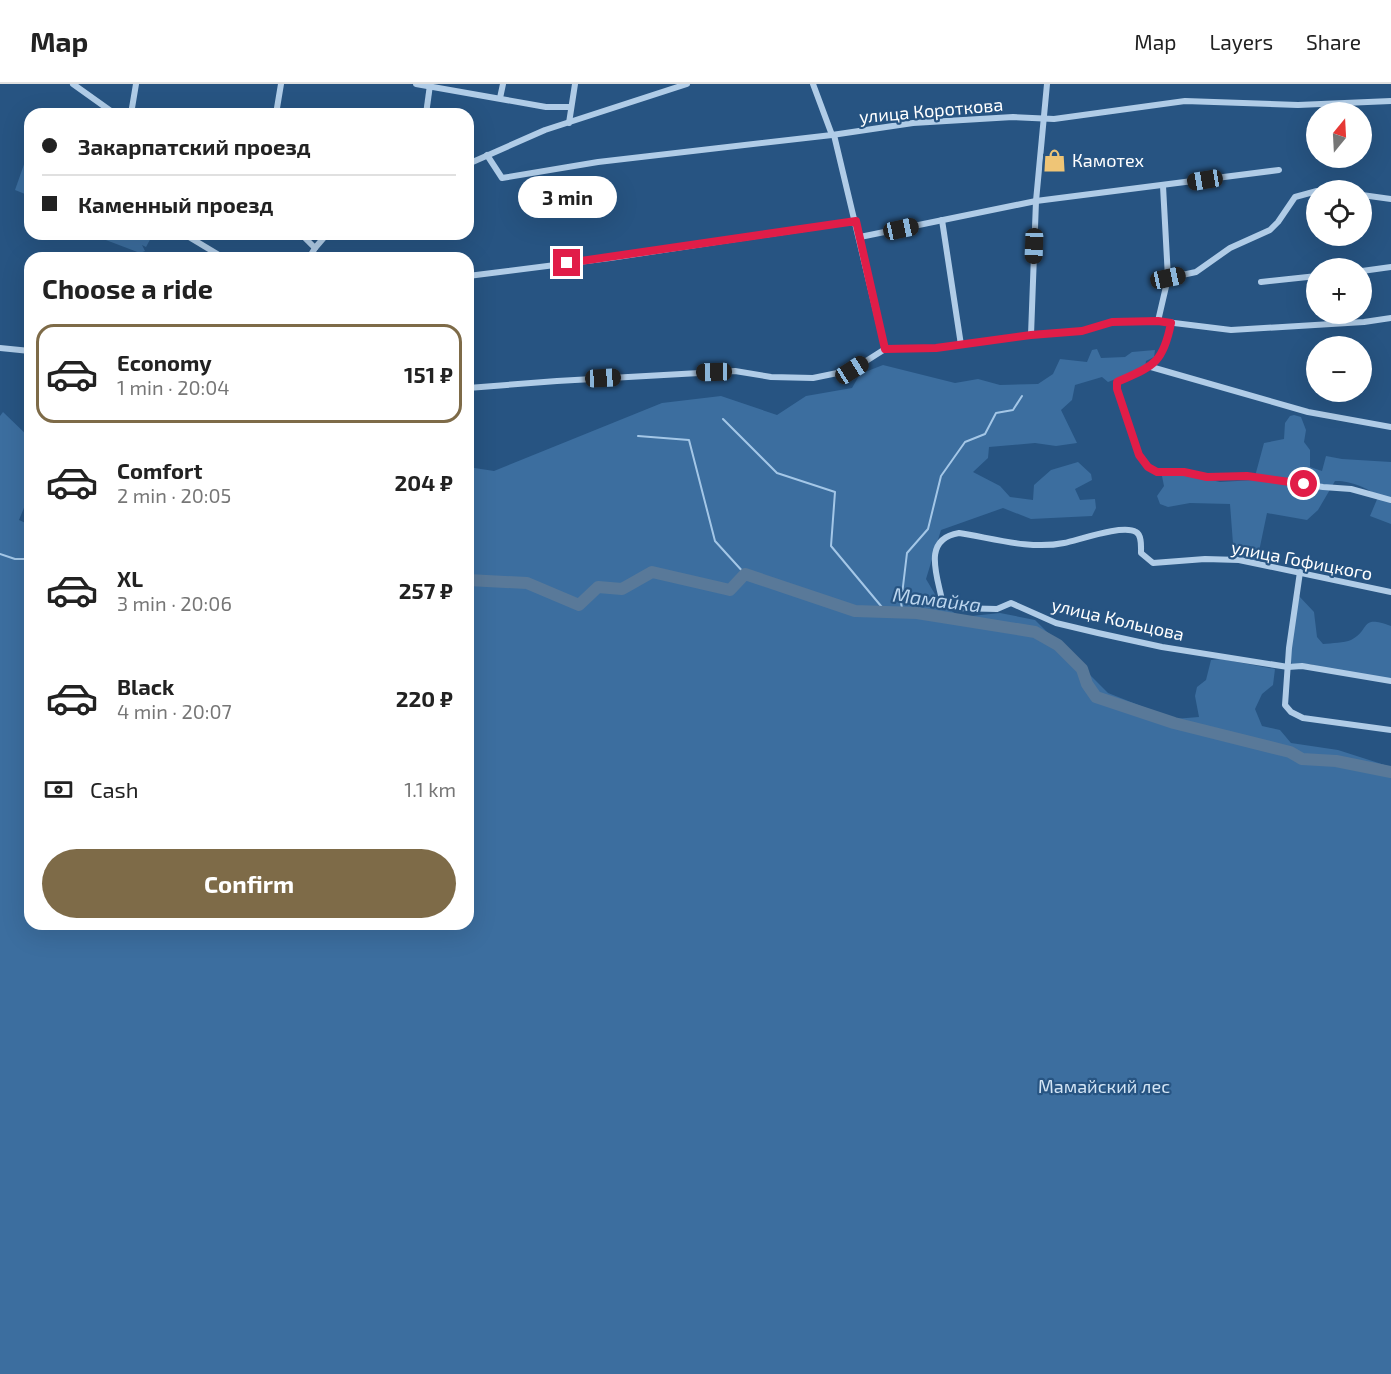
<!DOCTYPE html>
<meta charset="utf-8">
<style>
:root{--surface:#fff;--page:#f2f2f2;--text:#222;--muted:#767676;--line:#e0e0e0;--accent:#7e6b48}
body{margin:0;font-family:"Exo 2",sans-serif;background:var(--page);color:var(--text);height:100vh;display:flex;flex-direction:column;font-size:22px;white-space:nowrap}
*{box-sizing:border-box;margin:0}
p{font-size:20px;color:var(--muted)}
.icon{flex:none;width:33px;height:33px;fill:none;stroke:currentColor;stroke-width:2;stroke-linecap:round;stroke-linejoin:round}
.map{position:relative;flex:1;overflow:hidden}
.drawer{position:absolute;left:24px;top:168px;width:450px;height:678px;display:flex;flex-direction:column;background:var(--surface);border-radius:18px;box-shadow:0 6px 24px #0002}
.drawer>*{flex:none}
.banner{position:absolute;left:24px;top:24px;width:450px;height:132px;border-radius:18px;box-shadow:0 6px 24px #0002;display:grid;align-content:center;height:132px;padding:0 18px;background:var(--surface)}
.needle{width:39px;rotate:18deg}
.buttons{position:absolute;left:1306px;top:18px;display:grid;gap:12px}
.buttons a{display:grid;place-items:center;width:66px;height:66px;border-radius:50%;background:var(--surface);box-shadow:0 6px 24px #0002;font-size:30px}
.end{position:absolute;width:27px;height:27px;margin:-14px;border:8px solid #e11d48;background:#fff;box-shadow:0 0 0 3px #fff}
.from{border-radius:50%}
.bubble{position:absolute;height:42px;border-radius:21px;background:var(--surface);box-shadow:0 6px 24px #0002;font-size:20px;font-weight:700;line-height:42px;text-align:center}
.car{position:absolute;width:18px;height:36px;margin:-18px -9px;border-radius:8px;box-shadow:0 0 4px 2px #0007;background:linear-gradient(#222 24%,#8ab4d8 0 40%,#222 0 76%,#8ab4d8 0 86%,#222 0)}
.banner b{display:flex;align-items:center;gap:21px;height:57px;font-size:22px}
.banner b+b{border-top:2px solid var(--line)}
.banner i{width:15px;height:15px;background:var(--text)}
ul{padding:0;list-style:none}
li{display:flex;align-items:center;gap:18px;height:99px;margin:0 12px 9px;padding:0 6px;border:3px solid transparent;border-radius:18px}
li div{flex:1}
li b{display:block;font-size:22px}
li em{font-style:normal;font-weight:700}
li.selected{border-color:var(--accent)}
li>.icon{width:54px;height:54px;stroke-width:1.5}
h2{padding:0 18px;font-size:27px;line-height:72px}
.pay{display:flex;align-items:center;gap:15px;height:66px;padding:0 18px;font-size:22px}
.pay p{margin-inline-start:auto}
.action{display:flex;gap:12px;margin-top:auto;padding:12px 18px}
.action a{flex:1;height:69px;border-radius:36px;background:var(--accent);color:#fff;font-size:24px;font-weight:700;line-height:69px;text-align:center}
header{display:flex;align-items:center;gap:36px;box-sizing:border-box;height:84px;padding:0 30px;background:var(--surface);border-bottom:2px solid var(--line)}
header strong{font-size:28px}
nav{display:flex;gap:33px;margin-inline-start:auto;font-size:21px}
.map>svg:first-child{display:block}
.green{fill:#3c6e9f}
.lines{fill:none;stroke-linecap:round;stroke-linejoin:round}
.stream{stroke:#a4c7e7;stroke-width:2}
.river{stroke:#597999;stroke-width:12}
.minor{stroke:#b0cce7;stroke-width:6}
.route{stroke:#e11d48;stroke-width:8}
.labels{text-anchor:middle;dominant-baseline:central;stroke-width:4.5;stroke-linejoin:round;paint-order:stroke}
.street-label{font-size:18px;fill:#fff;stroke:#275482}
.poi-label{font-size:18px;fill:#fff;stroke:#275482;text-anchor:start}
.park-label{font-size:18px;fill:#d3e5f5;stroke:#275482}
.water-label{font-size:20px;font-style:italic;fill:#bbd5ee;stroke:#275482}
</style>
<header>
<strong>Map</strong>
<nav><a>Map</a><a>Layers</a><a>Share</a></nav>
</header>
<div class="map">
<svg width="1391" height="1290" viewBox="0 0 1391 1290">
<rect width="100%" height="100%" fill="#275482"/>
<g class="green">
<polygon points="28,69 30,70 30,112 15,106"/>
<polygon points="98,150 153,150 146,163 142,161 145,167 140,169 98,153"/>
<polygon points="1097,265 1101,274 1125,273 1132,268 1155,266 1154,273 1146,277 1145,284 1108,298 1102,293 1075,301 1072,316 1061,326 1077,359 1056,362 1035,359 989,363 988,374 973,388 1000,402 1010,413 1033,416 1034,401 1051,386 1078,378 1091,390 1092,396 1075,405 1080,416 1095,415 1096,424 1092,432 1031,435 1003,424 941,446 926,495 942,522 962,533 1000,529 1035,536 1108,609 1174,635 1199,633 1195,612 1197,603 1206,596 1211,576 1221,575 1275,585 1273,601 1262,610 1255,625 1262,642 1280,646 1291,659 1338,666 1391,683 1391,1290 0,1290 0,332 3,328 30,354 30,409 19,436 30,441 30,840 468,840 468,383 494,387 662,319 721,312 777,331 806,312 852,304 860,290 883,281 955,299 978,295 1000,301 1038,300 1053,290 1060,275 1087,278 1092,266"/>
<path d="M1294,331L1301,333L1306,346L1304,358L1310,366V383L1322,387L1326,372L1342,375L1391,378V440L1370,432L1378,413C1370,404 1347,396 1335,397L1318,426L1307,436L1267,429L1257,477L1234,473L1230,420L1190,419L1168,423L1160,420L1157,412L1164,402L1162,392L1164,391L1182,389L1220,398L1254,396L1264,359L1284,355L1285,339L1290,332Z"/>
<path d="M1298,511L1314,528L1317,553L1323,560C1332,559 1344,559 1351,556C1371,546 1359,530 1391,542V596L1331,586L1310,580L1292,581L1289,571Z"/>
</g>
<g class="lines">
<g class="stream">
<polyline points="723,335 777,389 835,408 831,462 886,528"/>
<polyline points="638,352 689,356 715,457 745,490"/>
<polyline points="0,470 15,475 30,475"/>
<polyline points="903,529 901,519 907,469 928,445 941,392 965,358 985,350 996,329 1013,326 1022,312"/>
</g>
<polyline class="river" points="468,496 527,499 579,521 598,503 622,505 652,488 730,506 745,490 855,527 917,529 1035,548 1058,561 1082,585 1087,600 1096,613 1174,639 1290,668 1302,675 1336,677 1391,688"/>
<g class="minor">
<polyline points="73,0 115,30"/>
<polyline points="416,0 546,23 571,23"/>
<polyline points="813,0 832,51"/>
<polyline points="500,14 503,0"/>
<polyline points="131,30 136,0"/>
<polyline points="276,30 281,0"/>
<polyline points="426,30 430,1"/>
<polyline points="569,39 575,0"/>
<polyline points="834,51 885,265"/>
<polyline points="487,71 502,94 598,78 832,51 913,39 1013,33 1054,35 1185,17 1298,21 1391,17"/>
<polyline points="468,80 545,46 687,0"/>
<polyline points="1362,111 1391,115"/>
<polyline points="942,136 961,261"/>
<polyline points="184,150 224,174"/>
<polyline points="301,150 315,164 327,150"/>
<polyline points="860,153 1036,117 1279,86"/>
<polyline points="309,174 315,164"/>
<polyline points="1362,187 1391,183"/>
<polyline points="468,192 610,174 856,137"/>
<polyline points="1168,194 1196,188 1230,164 1270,146 1278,138 1295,113 1317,107"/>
<polyline points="1261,198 1317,192"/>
<polyline points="1158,237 1168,194 1163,102"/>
<path d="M1171,239C1164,279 1152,283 1117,298V305L1139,371L1148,383L1157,388H1184L1207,393L1247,392L1323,403L1351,405L1391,416"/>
<polyline points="1031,251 1036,117 1047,0"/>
<polyline points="0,264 30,267"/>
<polyline points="1151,283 1308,328 1391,343"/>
<polyline points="468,304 557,297 735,287 771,293 813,294 852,286 885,265 936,264 1031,251 1082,247 1112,238 1158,237 1231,246 1364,238 1391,234"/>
<polyline points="1300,488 1289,564 1285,621 1291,628 1303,634 1391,646"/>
<path d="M1391,508L1239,476L1205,475L1153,479L1141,469C1141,463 1142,451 1136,448C1123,440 1079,456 1064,459C1030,466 992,454 959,449C922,455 937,491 942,516L955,524L997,525L1011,519L1056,539L1098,549L1162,563L1288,583L1302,582L1391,597"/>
</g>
</g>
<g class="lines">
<path class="route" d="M567,179L856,137L885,265L936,264L1031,251L1082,247L1112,238L1158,237L1171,239C1163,280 1153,282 1117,298V305L1139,371L1148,383L1157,388H1184L1207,393L1247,392L1304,400"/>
</g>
<defs>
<symbol id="shop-bare" viewBox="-9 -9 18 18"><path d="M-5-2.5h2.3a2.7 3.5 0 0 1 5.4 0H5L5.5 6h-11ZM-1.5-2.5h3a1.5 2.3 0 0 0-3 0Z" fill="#efc576" stroke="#275482" stroke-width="2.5" paint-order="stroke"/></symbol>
</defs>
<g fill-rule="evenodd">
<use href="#shop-bare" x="1038" y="60" width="33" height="33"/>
</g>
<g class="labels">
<g class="street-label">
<text transform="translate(931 26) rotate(-5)">улица Короткова</text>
<text transform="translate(1302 476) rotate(11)">улица Гофицкого</text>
<text transform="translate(1118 535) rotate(13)">улица Кольцова</text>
</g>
<g class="poi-label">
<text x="1072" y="76">Камотех</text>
</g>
<g class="park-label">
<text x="1104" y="1002">Мамайский лес</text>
</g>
<g class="water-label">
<text transform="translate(937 515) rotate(7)">Мамайка</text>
</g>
</g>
</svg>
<div class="buttons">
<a><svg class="needle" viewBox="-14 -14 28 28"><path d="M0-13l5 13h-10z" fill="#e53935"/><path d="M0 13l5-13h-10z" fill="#767676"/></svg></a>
<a><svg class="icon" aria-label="locate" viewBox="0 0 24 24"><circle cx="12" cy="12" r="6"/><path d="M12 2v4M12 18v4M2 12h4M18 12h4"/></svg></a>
<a>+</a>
<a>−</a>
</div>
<i class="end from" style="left:1304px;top:400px"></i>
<i class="end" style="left:567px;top:179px"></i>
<div class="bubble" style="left:518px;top:92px;width:99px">3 min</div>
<i class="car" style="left:1205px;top:96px;rotate:261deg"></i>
<i class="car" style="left:901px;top:145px;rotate:78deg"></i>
<i class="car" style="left:1034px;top:162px;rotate:182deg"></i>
<i class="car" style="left:1168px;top:194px;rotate:78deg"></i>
<i class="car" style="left:852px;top:286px;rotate:58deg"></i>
<i class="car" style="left:714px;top:288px;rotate:269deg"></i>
<i class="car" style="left:603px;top:294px;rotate:87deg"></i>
<div class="banner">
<b><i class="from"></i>Закарпатский проезд</b>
<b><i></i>Каменный проезд</b>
</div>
<section class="drawer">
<h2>Choose a ride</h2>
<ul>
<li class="selected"><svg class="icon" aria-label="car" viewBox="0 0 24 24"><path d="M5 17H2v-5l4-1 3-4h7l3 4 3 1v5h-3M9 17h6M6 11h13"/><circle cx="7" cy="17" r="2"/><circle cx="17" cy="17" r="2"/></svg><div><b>Economy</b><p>1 min · 20:04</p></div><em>151 ₽</em></li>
<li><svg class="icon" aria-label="car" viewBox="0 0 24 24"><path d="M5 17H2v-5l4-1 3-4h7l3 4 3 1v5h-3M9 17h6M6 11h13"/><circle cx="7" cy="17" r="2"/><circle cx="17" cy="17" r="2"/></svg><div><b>Comfort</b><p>2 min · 20:05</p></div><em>204 ₽</em></li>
<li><svg class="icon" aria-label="car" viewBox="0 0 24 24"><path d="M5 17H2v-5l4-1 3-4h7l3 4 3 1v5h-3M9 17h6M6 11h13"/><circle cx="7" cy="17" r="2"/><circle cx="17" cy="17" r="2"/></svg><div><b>XL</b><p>3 min · 20:06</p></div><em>257 ₽</em></li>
<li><svg class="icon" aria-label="car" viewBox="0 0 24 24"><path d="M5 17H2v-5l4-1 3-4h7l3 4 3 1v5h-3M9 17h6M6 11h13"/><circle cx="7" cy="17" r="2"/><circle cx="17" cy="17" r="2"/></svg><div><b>Black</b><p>4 min · 20:07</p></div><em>220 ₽</em></li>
</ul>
<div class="pay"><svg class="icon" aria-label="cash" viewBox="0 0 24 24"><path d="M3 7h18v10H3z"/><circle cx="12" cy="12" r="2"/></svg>Cash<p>1.1 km</p></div>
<div class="action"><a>Confirm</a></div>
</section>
</div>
